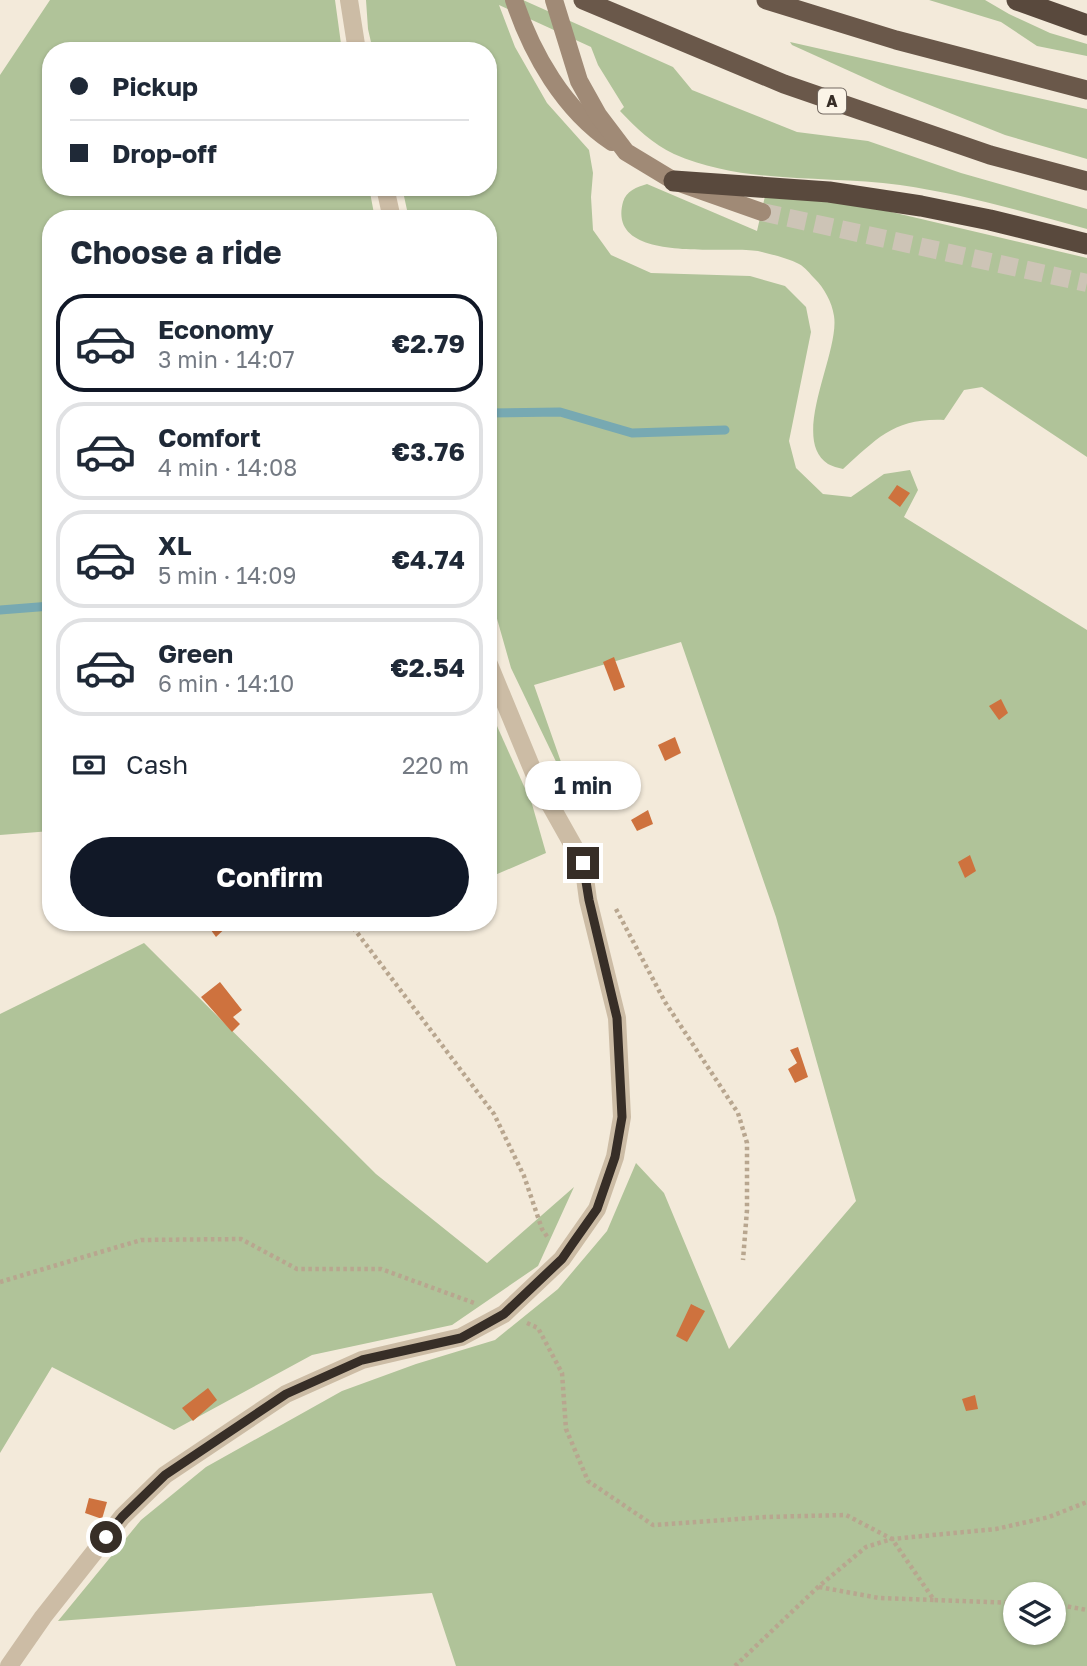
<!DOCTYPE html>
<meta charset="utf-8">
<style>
:root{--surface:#fff;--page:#f6f6f7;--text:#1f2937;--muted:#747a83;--line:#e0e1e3;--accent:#111827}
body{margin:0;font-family:"Golos Text",sans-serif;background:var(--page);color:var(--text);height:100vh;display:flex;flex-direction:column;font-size:26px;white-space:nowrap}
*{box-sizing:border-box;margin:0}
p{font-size:23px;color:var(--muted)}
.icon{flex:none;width:38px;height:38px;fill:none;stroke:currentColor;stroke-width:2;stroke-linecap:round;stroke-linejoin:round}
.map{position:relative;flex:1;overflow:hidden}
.panel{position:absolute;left:42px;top:210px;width:455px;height:721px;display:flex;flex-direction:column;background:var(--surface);border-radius:28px;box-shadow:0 2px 5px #0004}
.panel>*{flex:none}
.top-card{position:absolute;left:42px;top:42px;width:455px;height:154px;border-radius:28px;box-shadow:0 2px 5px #0004;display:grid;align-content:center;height:154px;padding:0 28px;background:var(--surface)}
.tools{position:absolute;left:1003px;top:1582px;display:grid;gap:14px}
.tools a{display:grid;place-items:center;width:63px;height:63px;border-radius:50%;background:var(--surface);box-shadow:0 2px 5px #0004;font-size:35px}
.end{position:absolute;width:32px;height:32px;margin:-16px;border:9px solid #372e27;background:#fff;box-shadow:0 0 0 4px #fff}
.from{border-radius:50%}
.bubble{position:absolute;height:49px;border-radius:24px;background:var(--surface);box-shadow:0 2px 5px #0004;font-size:23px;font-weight:700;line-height:49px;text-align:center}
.top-card b{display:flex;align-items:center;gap:24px;height:66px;font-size:26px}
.top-card b+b{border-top:2px solid var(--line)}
.top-card i{width:18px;height:18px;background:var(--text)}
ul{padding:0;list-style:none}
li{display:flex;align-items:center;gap:21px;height:98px;margin:0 14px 10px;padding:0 14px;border:4px solid var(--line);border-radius:28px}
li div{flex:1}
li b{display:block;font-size:26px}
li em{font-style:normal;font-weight:700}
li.active{border-color:var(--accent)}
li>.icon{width:63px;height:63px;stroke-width:1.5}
h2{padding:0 28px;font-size:32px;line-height:84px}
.pay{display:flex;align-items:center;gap:18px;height:77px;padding:0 28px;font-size:26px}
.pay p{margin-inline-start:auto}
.primary-button{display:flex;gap:14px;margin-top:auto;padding:14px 28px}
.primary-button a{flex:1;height:80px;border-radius:42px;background:var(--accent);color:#fff;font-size:28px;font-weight:700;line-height:80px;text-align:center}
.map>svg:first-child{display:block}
.green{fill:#b0c399;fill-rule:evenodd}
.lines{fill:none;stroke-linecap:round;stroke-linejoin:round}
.stream{stroke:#77a9b2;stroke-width:9}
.building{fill:#ce723e}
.secondary-tunnel{stroke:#cdc4b6;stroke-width:18;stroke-dasharray:18 9;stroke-linecap:butt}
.path{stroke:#b8a68f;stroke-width:4.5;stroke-dasharray:3.5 3.5;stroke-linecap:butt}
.minor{stroke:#ccbca5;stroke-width:18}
.secondary{stroke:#a08a76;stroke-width:18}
.trunk{stroke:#6a584a;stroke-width:19}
.motorway{stroke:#59493d;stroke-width:21}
.route{stroke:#372e27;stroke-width:9}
.labels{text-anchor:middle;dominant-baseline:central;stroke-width:5;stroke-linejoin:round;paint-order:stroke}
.shield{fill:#fbf4e7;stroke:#726961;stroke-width:2}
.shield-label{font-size:16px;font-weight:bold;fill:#372e27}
</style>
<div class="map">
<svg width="1087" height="1666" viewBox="0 0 1087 1666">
<rect width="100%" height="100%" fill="#f3eada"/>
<g class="green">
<polygon points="50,0 335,0 342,51 51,51 51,187 369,187 375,219 51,219 51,831 0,835 0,75"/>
<path d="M366,0H523L673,67L692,90L797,132L868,141L961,173L1087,209V229C1025,212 963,194 900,185C825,175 745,185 674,154C653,144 636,128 620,111L624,107L598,65L591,47L499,5L515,47L547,103L589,150L593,173L591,197L593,230L611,255L651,273L750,276L785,286L806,307L811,332L789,441L796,468L823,494L851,497L884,474L910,470L918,490L904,517L1087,630V1666H456L432,1593L58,1621L141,1520L206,1467L342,1391L416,1364L495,1340L558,1289L607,1231L636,1163L664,1193L729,1349L856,1201L776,917L681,642L534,685L574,799L511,668L488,587V219H409L402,187H488V51H373L368,29ZM1015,1594H1054V1633H1015Z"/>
<polygon points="929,0 985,0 1009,14 1050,33 1087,44 1087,56 1037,46 1001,22"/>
<polygon points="790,42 1087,109 1087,159 1005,135 887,88 792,45"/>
<path d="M768,183L1087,258V457L982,387L964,390L944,420C894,418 878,438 843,469C838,468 832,466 828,464C789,439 840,353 834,316C832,302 824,288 815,279C810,274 805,267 799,264C788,258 770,254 758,251C725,245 606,265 623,202C626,191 637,187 647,184L757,231Z"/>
<polygon points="488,706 532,804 546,853 488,878"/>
<polygon points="144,943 376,1174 487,1263 574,1187 538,1266 452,1325 312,1355 174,1430 52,1367 0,1453 0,1014"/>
</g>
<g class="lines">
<g class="stream">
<polyline points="488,413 560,412 632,433 725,430"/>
<polyline points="0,610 51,606"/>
</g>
</g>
<g class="building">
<polygon points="897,485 910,493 900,507 888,498"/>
<polygon points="614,657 625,687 614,691 603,662"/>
<polygon points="1001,699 1008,713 999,720 989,706"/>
<polygon points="675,737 681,753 665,761 658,745"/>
<polygon points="648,810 653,824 637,831 631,820"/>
<polygon points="970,855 976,871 965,878 958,862"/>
<polygon points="205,922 232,922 216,937"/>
<polygon points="220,982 242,1010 233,1017 240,1024 232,1032 201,997"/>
<polygon points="798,1047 808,1077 795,1083 788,1069 797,1063 790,1050"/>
<polygon points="691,1304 705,1311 687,1342 676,1336"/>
<polygon points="208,1388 217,1400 193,1421 182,1408"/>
<polygon points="975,1395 978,1409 966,1411 962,1399"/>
<polygon points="89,1498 107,1502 102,1519 85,1513"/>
</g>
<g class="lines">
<polyline class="secondary-tunnel" points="762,212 1087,283"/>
<g class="path">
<polyline points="616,909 665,1002 738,1113 747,1143 747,1210 743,1260"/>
<polyline points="349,922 494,1114 524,1176 542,1229 548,1238"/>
<polyline points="0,1282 141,1240 241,1239 297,1269 381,1269 477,1304"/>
<polyline points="527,1323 538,1328 562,1373 566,1429 588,1481 653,1525 765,1517 846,1515 892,1539 934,1600 1015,1603"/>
<polyline points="819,1587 879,1598 934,1600"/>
<polyline points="1054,1604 1087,1610"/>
<polyline points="735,1666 818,1587 866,1547 892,1539 996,1529 1049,1517 1087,1502"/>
</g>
<g class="minor">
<polyline points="349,0 357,51"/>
<polyline points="385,187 392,219"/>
<polyline points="9,1666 43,1617 122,1517 165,1475 286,1394 362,1360 461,1337 504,1314 562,1259 597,1209 615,1157 622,1117 617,1018 588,900 583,863 538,783 488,662"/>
</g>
<g class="secondary">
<path d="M514,0C532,54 564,110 612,142"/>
<polyline points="554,0 579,81 598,115 626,152 674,181 762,212"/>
</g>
<g class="trunk">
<polyline points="583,0 784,84 990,155 1087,181"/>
<polyline points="766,0 896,40 1087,90"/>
</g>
<g class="motorway">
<polyline points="1017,0 1087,25"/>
<polyline points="674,181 829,192 921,206 990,220 1087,244"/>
</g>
</g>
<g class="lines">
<polyline class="route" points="106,1537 122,1517 165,1475 286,1394 362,1360 461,1338 504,1314 562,1259 573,1243 597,1209 615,1157 622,1117 617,1018 589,900 583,863"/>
</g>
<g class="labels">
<rect class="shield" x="818" y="88.5" width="28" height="25" rx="5"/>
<g class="shield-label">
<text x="832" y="101">A</text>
</g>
</g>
</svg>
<div class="tools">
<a><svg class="icon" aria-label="layers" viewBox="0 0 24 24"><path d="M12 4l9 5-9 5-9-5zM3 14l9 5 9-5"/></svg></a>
</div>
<i class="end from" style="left:106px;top:1537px"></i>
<i class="end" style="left:583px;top:863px"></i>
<div class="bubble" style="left:525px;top:761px;width:116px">1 min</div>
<div class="top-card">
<b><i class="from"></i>Pickup</b>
<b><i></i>Drop-off</b>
</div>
<section class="panel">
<h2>Choose a ride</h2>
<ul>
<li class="active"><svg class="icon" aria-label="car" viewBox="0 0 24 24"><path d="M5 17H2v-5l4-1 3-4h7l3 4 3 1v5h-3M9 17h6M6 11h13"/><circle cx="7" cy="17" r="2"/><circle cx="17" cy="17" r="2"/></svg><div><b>Economy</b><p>3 min · 14:07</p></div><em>€2.79</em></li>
<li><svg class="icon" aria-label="car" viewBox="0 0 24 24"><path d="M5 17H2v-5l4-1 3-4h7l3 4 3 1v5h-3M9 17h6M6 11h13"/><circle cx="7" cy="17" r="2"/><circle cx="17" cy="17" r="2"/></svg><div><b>Comfort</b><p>4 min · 14:08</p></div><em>€3.76</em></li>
<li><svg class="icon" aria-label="car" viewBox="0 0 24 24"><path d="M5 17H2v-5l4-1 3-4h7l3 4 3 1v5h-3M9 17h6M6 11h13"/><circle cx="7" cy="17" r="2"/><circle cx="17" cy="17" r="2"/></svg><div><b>XL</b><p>5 min · 14:09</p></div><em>€4.74</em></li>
<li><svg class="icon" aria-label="car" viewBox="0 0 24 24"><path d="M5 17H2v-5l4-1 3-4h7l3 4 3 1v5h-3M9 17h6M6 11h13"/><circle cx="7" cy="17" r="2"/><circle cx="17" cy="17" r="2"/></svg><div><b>Green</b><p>6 min · 14:10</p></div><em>€2.54</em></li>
</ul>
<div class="pay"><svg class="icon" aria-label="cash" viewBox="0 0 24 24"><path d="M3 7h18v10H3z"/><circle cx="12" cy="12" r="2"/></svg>Cash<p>220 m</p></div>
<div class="primary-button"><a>Confirm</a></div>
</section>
</div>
